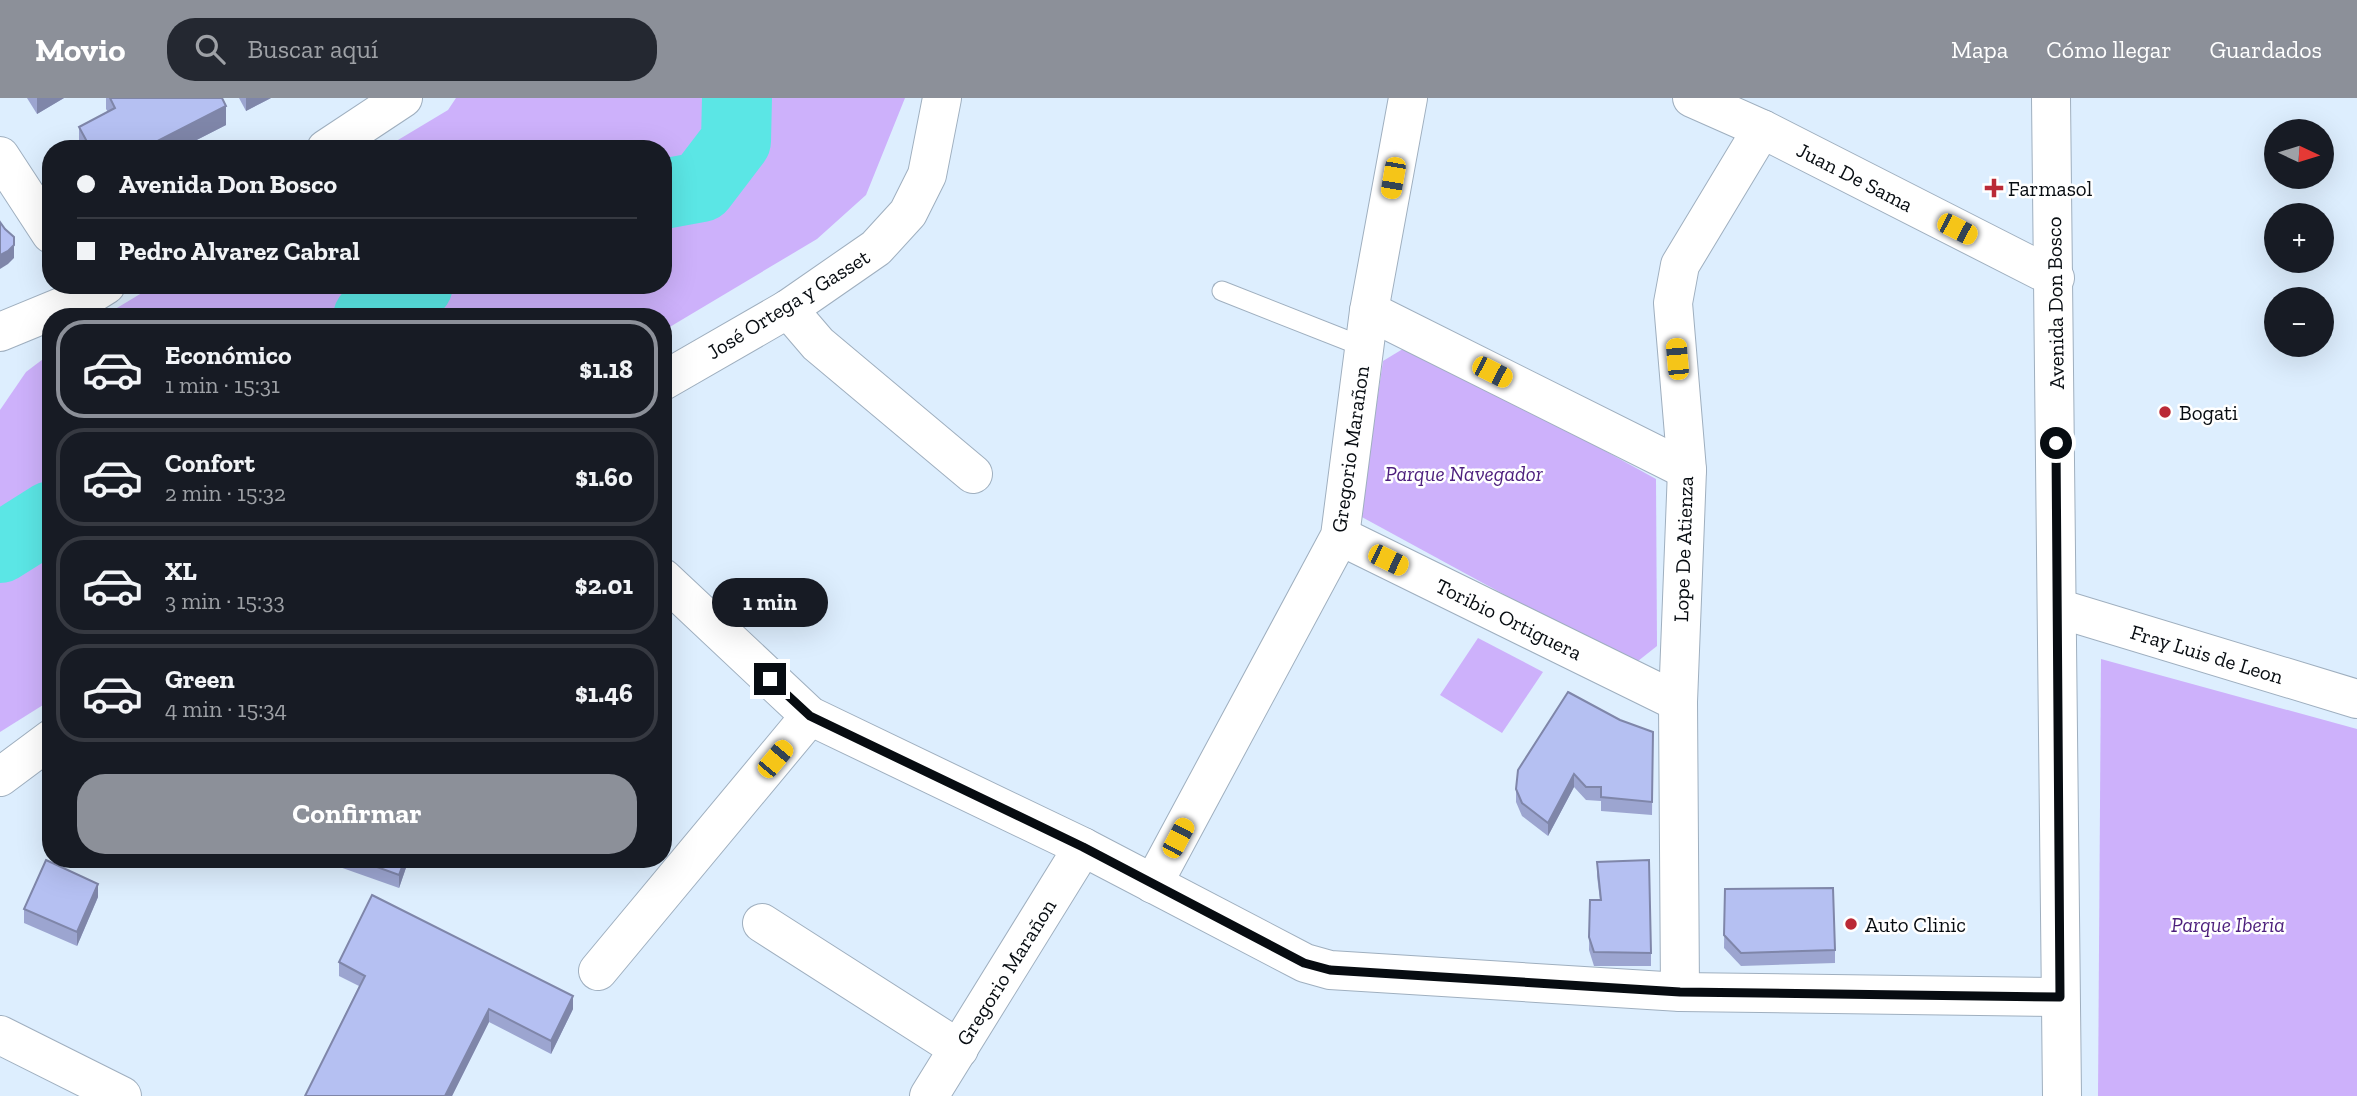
<!DOCTYPE html>
<html lang="es">
<meta charset="utf-8">
<style>
:root{--surface:#171b24;--page:#242831;--text:#f1f3f6;--muted:#9ea1a6;--line:#363941;--accent:#8c9099}
body{margin:0;font-family:"Zilla Slab",serif;background:var(--page);color:var(--text);height:100vh;display:flex;flex-direction:column;font-size:26px;white-space:nowrap}
*{box-sizing:border-box;margin:0}
p{font-size:23px;color:var(--muted)}
.icon{flex:none;width:38px;height:38px;fill:none;stroke:currentColor;stroke-width:2;stroke-linecap:round;stroke-linejoin:round}
.map{position:relative;flex:1;overflow:hidden}
.details{position:absolute;left:42px;top:210px;width:630px;height:560px;display:flex;flex-direction:column;background:var(--surface);border-radius:28px;box-shadow:0 7px 28px #0002}
.details>*{flex:none}
.hud{position:absolute;left:42px;top:42px;width:630px;height:154px;border-radius:28px;box-shadow:0 7px 28px #0002;display:grid;align-content:center;height:154px;padding:0 35px;background:var(--surface)}
.needle{width:46px;rotate:94deg}
.tools{position:absolute;left:2264px;top:21px;display:grid;gap:14px}
.tools a{display:grid;place-items:center;width:70px;height:70px;border-radius:50%;background:var(--surface);box-shadow:0 7px 28px #0002;font-size:35px}
.end{position:absolute;width:32px;height:32px;margin:-16px;border:9px solid #070c11;background:#fff;box-shadow:0 0 0 4px #fff}
.from{border-radius:50%}
.bubble{position:absolute;height:49px;border-radius:24px;background:var(--surface);box-shadow:0 7px 28px #0002;font-size:23px;font-weight:700;line-height:49px;text-align:center}
.car{position:absolute;width:21px;height:42px;margin:-21px -10px;border-radius:9px;box-shadow:0 0 5px 2px #0007;background:linear-gradient(#f5c518 24%,#345 0 40%,#f5c518 0 76%,#345 0 86%,#f5c518 0)}
.hud b{display:flex;align-items:center;gap:24px;height:66px;font-size:26px}
.hud b+b{border-top:2px solid var(--line)}
.hud i{width:18px;height:18px;background:var(--text)}
ul{padding:12px 0 0;list-style:none}
li{display:flex;align-items:center;gap:21px;height:98px;margin:0 14px 10px;padding:0 21px;border:4px solid var(--line);border-radius:28px}
li div{flex:1}
li b{display:block;font-size:26px}
li em{font-style:normal;font-weight:700}
li.selected{border-color:var(--accent)}
li>.icon{width:63px;height:63px;stroke-width:1.5}
.button{display:flex;gap:14px;margin-top:auto;padding:14px 35px}
.button a{flex:1;height:80px;border-radius:28px;background:var(--accent);color:#fff;font-size:28px;font-weight:700;line-height:80px;text-align:center}
header{display:flex;align-items:center;gap:42px;box-sizing:border-box;height:98px;padding:0 35px;background:var(--accent);color:#fff}
header strong{font-size:33px}
nav{display:flex;gap:38px;margin-inline-start:auto;font-size:24px}
.search{width:490px;height:63px;background:var(--page);display:flex;align-items:center;gap:18px;box-sizing:border-box;padding:0 24px;border-radius:28px;color:var(--muted);font-size:26px}
.map>svg:first-child{display:block}
.green{fill:#cdb1fb}
.lines{fill:none;stroke-linecap:round;stroke-linejoin:round}
.river{stroke:#5be6e5;stroke-width:70}
.lane-casing{stroke:#9fafbf;stroke-width:21}
.street-casing{stroke:#9fafbf;stroke-width:40}
.secondary-casing{stroke:#9fafbf;stroke-width:40}
.lane{stroke:#fff;stroke-width:19}
.street{stroke:#fff;stroke-width:38}
.secondary{stroke:#fff;stroke-width:38}
.wall{fill:#9ca5d0}
.shaded-wall{fill:#7f86a9}
.building{fill:#b5c0f2;stroke:#7f86a9;stroke-width:2}
.route{stroke:#070c11;stroke-width:9}
.poi-dot{fill:#ba2936;stroke:#fff;stroke-width:2.5}
.labels{text-anchor:middle;dominant-baseline:central;stroke-width:5;stroke-linejoin:round;paint-order:stroke}
.street-label{font-size:21px;fill:#070c11;stroke:#fff}
.poi-label{font-size:21px;fill:#070c11;stroke:#fff;text-anchor:start}
.park-label{font-size:21px;font-style:italic;fill:#4c1e7c;stroke:#fff}
</style>
<header>
<strong>Movio</strong>
<div class="search"><svg class="icon" aria-label="search" viewBox="0 0 24 24"><circle cx="10" cy="10" r="6"/><path d="M15 15l6 6"/></svg>Buscar aquí</div>
<nav><a>Mapa</a><a>Cómo llegar</a><a>Guardados</a></nav>
</header>
<div class="map">
<svg width="2357" height="998" viewBox="0 0 2357 998">
<rect width="100%" height="100%" fill="#ddeefe"/>
<g class="green">
<polygon points="456,0 905,0 866,97 817,141 663,233 663,219 102,219 155,187 663,187 663,51 383,51 448,12"/>
<polygon points="1411,246 1656,381 1657,548 1633,567 1360,418 1383,263"/>
<polygon points="51,255 51,602 0,634 0,312 26,274"/>
<polygon points="1478,540 1543,574 1502,635 1440,597"/>
<polygon points="2101,561 2357,631 2357,998 2098,998"/>
</g>
<g class="lines">
<g class="river">
<polyline points="663,96 701,89 736,43 737,0"/>
<polyline points="368,219 418,187"/>
<polyline points="0,450 51,418"/>
</g>
<defs>
<polyline id="lane" points="1222,193 1364,249"/>
<g id="street">
<polyline points="1692,0 1762,31 2055,180"/>
<polyline points="326,51 403,0"/>
<polyline points="0,58 51,136"/>
<polyline points="788,211 818,246 973,376"/>
<polyline points="1369,213 1687,372"/>
<polyline points="0,234 90,197 106,187"/>
<polyline points="663,283 788,211 876,150 908,115 927,77 942,0"/>
<polyline points="1340,438 1678,604"/>
<polyline points="663,480 810,618 1083,749 1305,865 1330,872 1680,894 2060,899"/>
<polyline points="2057,510 2357,601"/>
<polyline points="0,679 51,641"/>
<polyline points="1153,786 1340,438 1369,213 1408,0"/>
<polyline points="762,825 959,951"/>
<polyline points="598,873 810,618"/>
<polyline points="1680,894 1678,604 1687,372 1673,205 1680,167 1762,31"/>
<polyline points="0,937 122,998"/>
<polyline points="929,998 1083,749"/>
</g>
<polyline id="secondary" points="2051,0 2062,998"/>
</defs>
<use href="#lane" class="lane-casing"/>
<use href="#street" class="street-casing"/>
<use href="#secondary" class="secondary-casing"/>
<use href="#lane" class="lane"/>
<use href="#street" class="street"/>
<use href="#secondary" class="secondary"/>
</g>
<g class="wall">
<polygon points="27,0 64,0 37,16"/>
<polygon points="106,0 222,0 226,27 179,51 81,51 79,48 79,29 108,14 106,11"/>
<polygon points="239,0 271,0 246,13"/>
<polygon points="1620,622 1653,634 1652,717 1601,713 1601,703 1586,702 1574,689 1548,738 1522,718 1516,704 1516,691"/>
<polygon points="317,761 409,761 399,790"/>
<polygon points="1597,764 1651,855 1651,868 1594,868 1589,852 1590,802 1600,802 1597,778"/>
<polygon points="1725,791 1835,852 1835,865 1741,868 1724,850"/>
<polygon points="98,799 77,848 24,825 24,811"/>
<polygon points="339,864 573,911 551,956 489,924 452,998 305,998 359,888 339,878"/>
</g>
<g class="shaded-wall">
<polygon points="37,0 64,0 37,16"/>
<polygon points="246,0 271,0 246,13"/>
<polygon points="226,8 226,27 179,51 142,51"/>
<polygon points="14,147 14,160 8,166 0,171 0,157"/>
<polygon points="1574,676 1574,689 1548,738 1548,725"/>
<polygon points="405,761 409,761 399,790 399,777"/>
<polygon points="98,786 98,799 77,848 77,834"/>
<polygon points="573,898 573,911 551,956 551,943"/>
<polygon points="489,911 489,924 452,998 445,998"/>
</g>
<g class="building">
<polygon points="110,0 222,0 226,8 142,51 91,51 79,29 115,10"/>
<polygon points="0,124 5,131 14,139 14,147 8,153 0,157"/>
<polygon points="1568,594 1620,622 1653,634 1652,704 1601,699 1601,689 1586,689 1574,676 1548,725 1522,705 1516,691 1518,672"/>
<polygon points="355,761 405,761 399,777"/>
<polygon points="46,762 98,786 77,834 24,811"/>
<polygon points="1649,762 1651,855 1594,854 1589,839 1590,802 1601,802 1597,764"/>
<polygon points="1833,790 1835,852 1741,855 1724,837 1725,791"/>
<polygon points="372,797 573,898 551,943 489,911 445,998 305,998 365,878 339,864"/>
</g>
<g class="lines">
<polyline class="route" points="770,581 810,618 1083,749 1304,865 1330,872 1680,894 2060,899 2056,345"/>
</g>
<g class="poi-dot">
<path d="M1990.5 79.5h7v7h7v7h-7v7h-7v-7h-7v-7h7z"/>
<circle cx="2165" cy="314" r="7"/>
<circle cx="1851" cy="826" r="7"/>
</g>
<g class="labels">
<g class="street-label">
<text transform="translate(1855 79) rotate(27)">Juan De Sama</text>
<text transform="translate(2055 205) rotate(-91)">Avenida Don Bosco</text>
<text transform="translate(788 206) rotate(-32)">José Ortega y Gasset</text>
<text transform="translate(1350 351) rotate(-82)">Gregorio Marañon</text>
<text transform="translate(1683 451) rotate(-88)">Lope De Atienza</text>
<text transform="translate(1509 521) rotate(26)">Toribio Ortiguera</text>
<text transform="translate(2207 556) rotate(17)">Fray Luis de Leon</text>
<text transform="translate(1006 874) rotate(-58)">Gregorio Marañon</text>
</g>
<g class="poi-label">
<text x="2008" y="90">Farmasol</text>
<text x="2179" y="314">Bogati</text>
<text x="1865" y="826">Auto Clinic</text>
</g>
<g class="park-label">
<text x="1464" y="375">Parque Navegador</text>
<text x="2228" y="826">Parque Iberia</text>
</g>
</g>
</svg>
<div class="tools">
<a><svg class="needle" viewBox="-14 -14 28 28"><path d="M0-13l5 13h-10z" fill="#e53935"/><path d="M0 13l5-13h-10z" fill="#9ea1a6"/></svg></a>
<a>+</a>
<a>−</a>
</div>
<i class="end from" style="left:2056px;top:345px"></i>
<i class="end" style="left:770px;top:581px"></i>
<div class="bubble" style="left:712px;top:480px;width:116px">1 min</div>
<i class="car" style="left:1393px;top:80px;rotate:190deg"></i>
<i class="car" style="left:1957px;top:131px;rotate:117deg"></i>
<i class="car" style="left:1677px;top:261px;rotate:355deg"></i>
<i class="car" style="left:1492px;top:274px;rotate:117deg"></i>
<i class="car" style="left:1388px;top:462px;rotate:116deg"></i>
<i class="car" style="left:775px;top:661px;rotate:40deg"></i>
<i class="car" style="left:1178px;top:740px;rotate:28deg"></i>
<div class="hud">
<b><i class="from"></i>Avenida Don Bosco</b>
<b><i></i>Pedro Alvarez Cabral</b>
</div>
<section class="details">
<ul>
<li class="selected"><svg class="icon" aria-label="car" viewBox="0 0 24 24"><path d="M5 17H2v-5l4-1 3-4h7l3 4 3 1v5h-3M9 17h6M6 11h13"/><circle cx="7" cy="17" r="2"/><circle cx="17" cy="17" r="2"/></svg><div><b>Económico</b><p>1 min · 15:31</p></div><em>$1.18</em></li>
<li><svg class="icon" aria-label="car" viewBox="0 0 24 24"><path d="M5 17H2v-5l4-1 3-4h7l3 4 3 1v5h-3M9 17h6M6 11h13"/><circle cx="7" cy="17" r="2"/><circle cx="17" cy="17" r="2"/></svg><div><b>Confort</b><p>2 min · 15:32</p></div><em>$1.60</em></li>
<li><svg class="icon" aria-label="car" viewBox="0 0 24 24"><path d="M5 17H2v-5l4-1 3-4h7l3 4 3 1v5h-3M9 17h6M6 11h13"/><circle cx="7" cy="17" r="2"/><circle cx="17" cy="17" r="2"/></svg><div><b>XL</b><p>3 min · 15:33</p></div><em>$2.01</em></li>
<li><svg class="icon" aria-label="car" viewBox="0 0 24 24"><path d="M5 17H2v-5l4-1 3-4h7l3 4 3 1v5h-3M9 17h6M6 11h13"/><circle cx="7" cy="17" r="2"/><circle cx="17" cy="17" r="2"/></svg><div><b>Green</b><p>4 min · 15:34</p></div><em>$1.46</em></li>
</ul>
<div class="button"><a>Confirmar</a></div>
</section>
</div>
